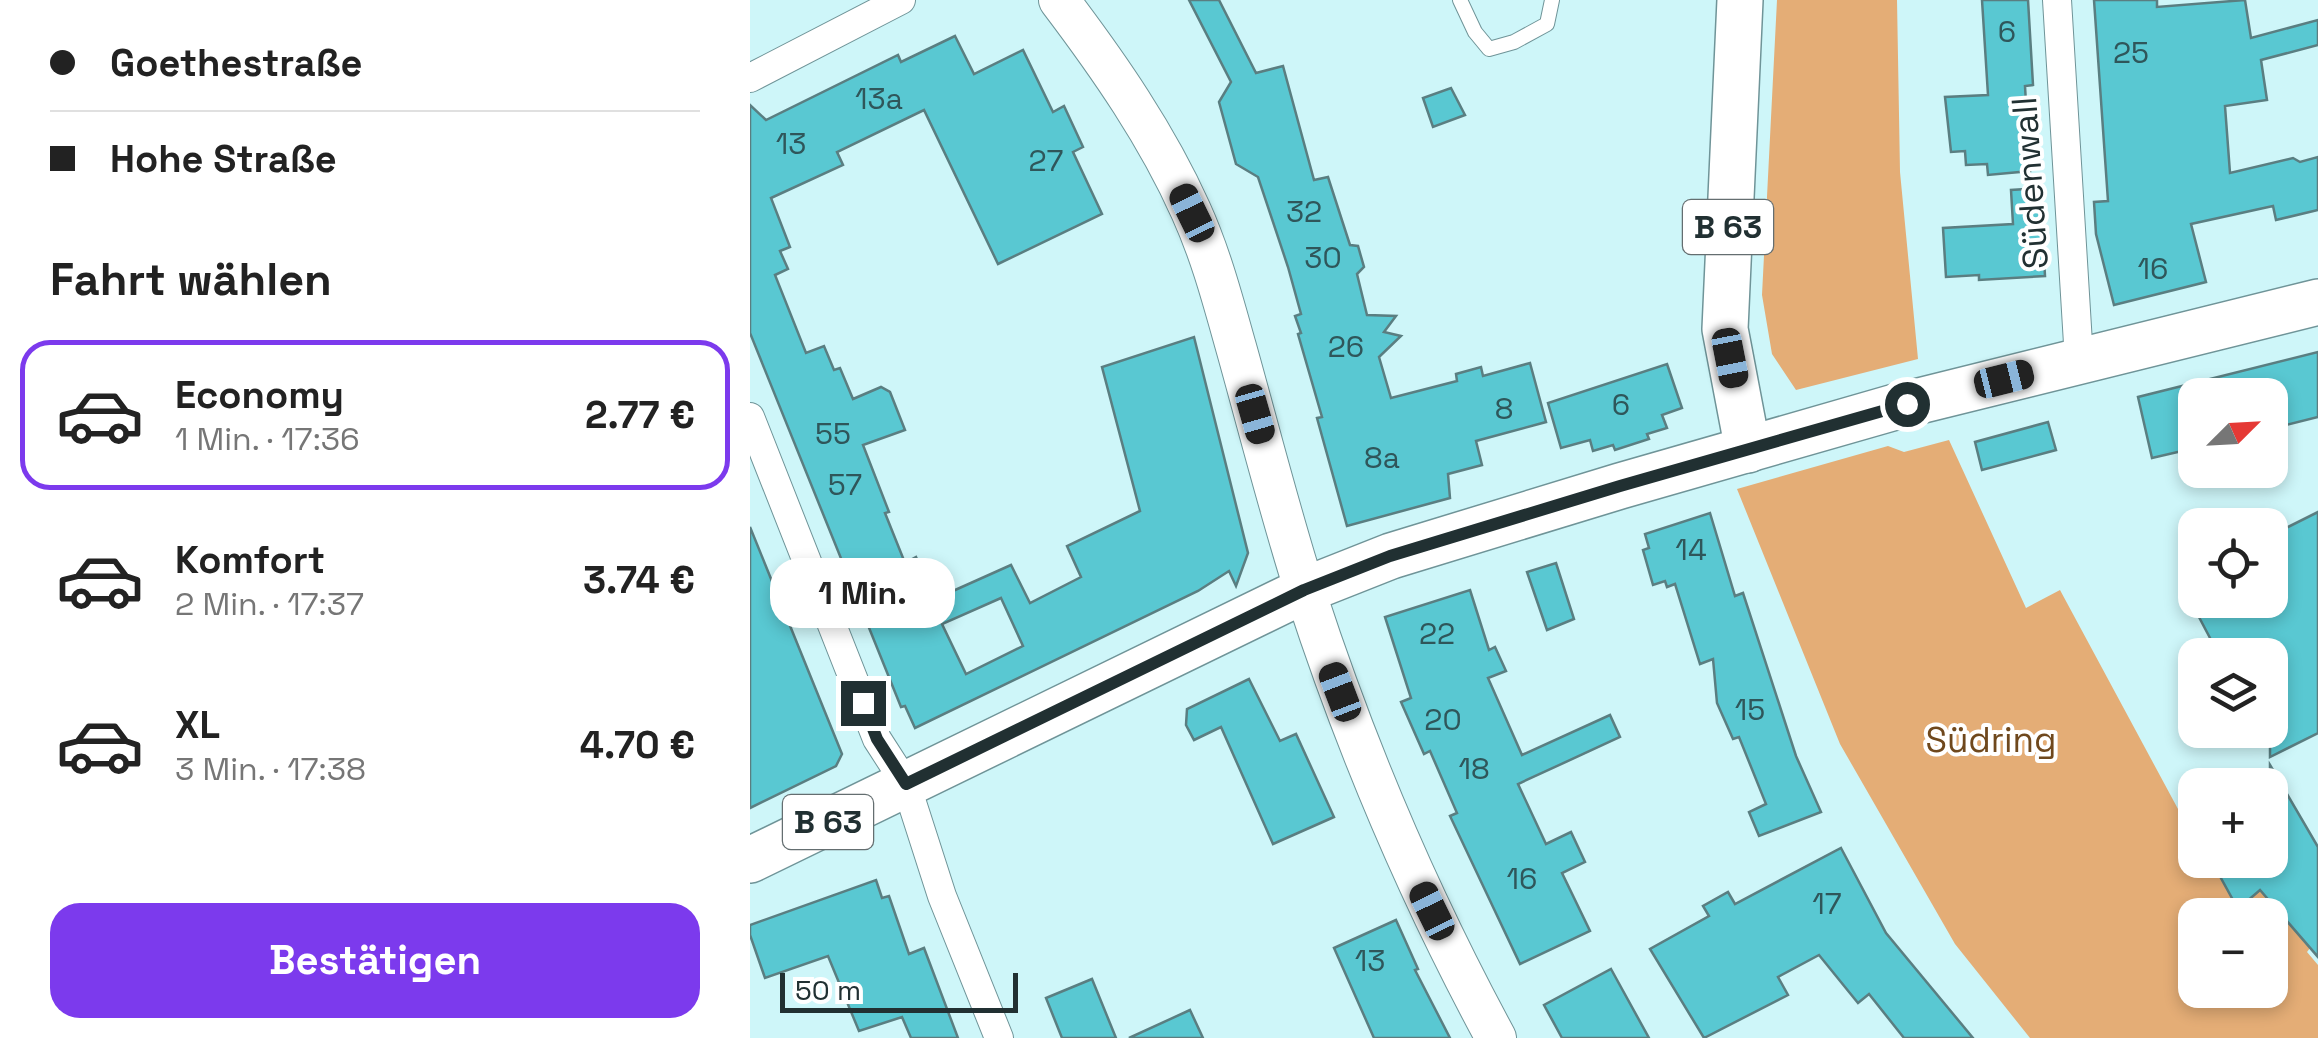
<!DOCTYPE html>
<html lang="de">
<meta charset="utf-8">
<style>
:root{--surface:#fff;--page:#f2f2f2;--text:#222;--muted:#767676;--line:#e0e0e0;--accent:#7c3aed}
body{margin:0;font-family:"Space Grotesk",sans-serif;background:var(--page);color:var(--text);height:100vh;display:flex;flex-direction:column;font-size:38px;white-space:nowrap}
*{box-sizing:border-box;margin:0}
p{font-size:32px;color:var(--muted)}
.icon{flex:none;width:55px;height:55px;fill:none;stroke:currentColor;stroke-width:2;stroke-linecap:round;stroke-linejoin:round}
.map{position:relative;flex:1;overflow:hidden}
.side{display:flex;flex-direction:column;background:var(--surface);width:750px}
.side>*{flex:none}
.banner{display:grid;align-content:center;height:220px;padding:0 50px;background:var(--surface)}
.needle{width:65px;rotate:66deg}
.controls{position:absolute;left:1428px;top:378px;display:grid;gap:20px}
.controls a{display:grid;place-items:center;width:110px;height:110px;border-radius:20px;background:var(--surface);box-shadow:0 5px 15px #0003;font-size:50px}
.scale{position:absolute;left:30px;bottom:25px;width:238px;box-sizing:border-box;padding-left:10px;border:5px solid #213032;border-top:0;font-size:28px;line-height:35px;white-space:nowrap;color:#213032;-webkit-text-stroke:8px #fff;paint-order:stroke}
.end{position:absolute;width:45px;height:45px;margin:-22px;border:12px solid #213032;background:#fff;box-shadow:0 0 0 5px #fff}
.from{border-radius:50%}
.bubble{position:absolute;height:70px;border-radius:30px;background:var(--surface);box-shadow:0 5px 15px #0003;font-size:32px;font-weight:600;line-height:70px;text-align:center}
.car{position:absolute;width:30px;height:60px;margin:-30px -15px;border-radius:12px;box-shadow:0 0 8px 2px #0007;background:linear-gradient(#222 24%,#8ab4d8 0 40%,#222 0 76%,#8ab4d8 0 86%,#222 0)}
.banner b{display:flex;align-items:center;gap:35px;height:95px;font-size:38px}
.banner b+b{border-top:2px solid var(--line)}
.banner i{width:25px;height:25px;background:var(--text)}
ul{padding:0;list-style:none}
li{display:flex;align-items:center;gap:30px;height:150px;margin:0 20px 15px;padding:0 30px;border:5px solid transparent;border-radius:30px}
li div{flex:1}
li b{display:block;font-size:38px}
li em{font-style:normal;font-weight:600}
li.active{border-color:var(--accent)}
li>.icon{width:90px;height:90px;stroke-width:1.5}
h2{padding:0 50px;font-size:45px;line-height:120px}
.button{display:flex;gap:20px;margin-top:auto;padding:20px 50px}
.button a{flex:1;height:115px;border-radius:30px;background:var(--accent);color:#fff;font-size:40px;font-weight:600;line-height:115px;text-align:center}
main{display:flex;flex:1;min-height:0}
.map>svg:first-child{display:block}
.green{fill:#e4ad76;fill-rule:evenodd}
.building{fill:#59c8d2;stroke:#5a7e81;stroke-width:2.5;fill-rule:evenodd}
.lines{fill:none;stroke-linecap:round;stroke-linejoin:round}
.lane-casing{stroke:#6f9498;stroke-width:16}
.street-casing{stroke:#6f9498;stroke-width:30}
.secondary-casing{stroke:#6f9498;stroke-width:42}
.primary-casing{stroke:#6f9498;stroke-width:48}
.lane{stroke:#fff;stroke-width:14}
.street{stroke:#fff;stroke-width:28}
.secondary{stroke:#fff;stroke-width:40}
.primary{stroke:#fff;stroke-width:45}
.route{stroke:#213032;stroke-width:12}
.labels{text-anchor:middle;dominant-baseline:central;stroke-width:8;stroke-linejoin:round;paint-order:stroke}
.number-label{font-size:30px;fill:#2f565a}
.shield{fill:#fff;stroke:#646e70;stroke-width:2.5}
.shield-label{font-size:32px;font-weight:bold;fill:#213032}
.street-label{font-size:35px;fill:#213032;stroke:#fff}
.park-label{font-size:35px;fill:#6f481d;stroke:#fff}
</style>
<main>
<section class="side">
<div class="banner">
<b><i class="from"></i>Goethestraße</b>
<b><i></i>Hohe Straße</b>
</div>
<h2>Fahrt wählen</h2>
<ul>
<li class="active"><svg class="icon" aria-label="car" viewBox="0 0 24 24"><path d="M5 17H2v-5l4-1 3-4h7l3 4 3 1v5h-3M9 17h6M6 11h13"/><circle cx="7" cy="17" r="2"/><circle cx="17" cy="17" r="2"/></svg><div><b>Economy</b><p>1 Min. · 17:36</p></div><em>2.77 €</em></li>
<li><svg class="icon" aria-label="car" viewBox="0 0 24 24"><path d="M5 17H2v-5l4-1 3-4h7l3 4 3 1v5h-3M9 17h6M6 11h13"/><circle cx="7" cy="17" r="2"/><circle cx="17" cy="17" r="2"/></svg><div><b>Komfort</b><p>2 Min. · 17:37</p></div><em>3.74 €</em></li>
<li><svg class="icon" aria-label="car" viewBox="0 0 24 24"><path d="M5 17H2v-5l4-1 3-4h7l3 4 3 1v5h-3M9 17h6M6 11h13"/><circle cx="7" cy="17" r="2"/><circle cx="17" cy="17" r="2"/></svg><div><b>XL</b><p>3 Min. · 17:38</p></div><em>4.70 €</em></li>
</ul>
<div class="button"><a>Bestätigen</a></div>
</section>
<div class="map">
<svg width="1568" height="1038" viewBox="0 0 1568 1038">
<rect width="100%" height="100%" fill="#cef6f9"/>
<g class="green">
<polygon points="1027,0 1147,0 1150,172 1168,359 1046,390 1022,354 1012,295"/>
<path d="M1199,440L1276,608L1310,590L1435,822L1445,833V860H1461L1488,908L1510,890L1560,948L1557,952L1568,965V1038H1280L1205,944L1090,744L987,489L1138,446L1154,452ZM1445,915H1520V990H1445Z"/>
</g>
<g class="building">
<polygon points="439,0 469,0 506,73 533,66 564,180 578,177 600,245 608,246 614,267 607,274 617,315 646,316 634,332 651,336 629,357 641,398 707,381 706,374 731,367 733,376 780,363 796,422 726,441 732,465 698,474 700,498 597,526 567,418 572,417 548,334 551,333 545,316 551,314 538,267 508,177 486,164 469,102 481,82"/>
<polygon points="1232,0 1278,0 1283,85 1275,86 1280,171 1238,175 1237,164 1216,165 1215,151 1201,152 1195,97 1238,95"/>
<polygon points="1344,0 1407,0 1407,7 1495,0 1501,38 1568,20 1568,45 1511,60 1517,100 1475,106 1480,173 1543,158 1550,162 1568,157 1568,210 1526,220 1523,206 1441,224 1456,282 1364,305 1346,234 1344,202 1358,201"/>
<path d="M205,36L224,74L273,50L303,112L314,106L333,147L323,152L352,214L248,264L174,110L87,152L93,165L21,198L40,247L30,251L38,269L25,275L56,353L74,346L84,370L90,368L103,399L131,387L140,392L155,430L113,445L139,512L135,513L155,563L166,557L185,599L261,565L280,603L331,577L317,546L390,511L352,367L444,337L498,553L486,586L479,571L448,591L165,728L155,706L151,707L0,333V105L16,120L148,55L151,62ZM251,598L273,646L216,674L192,624Z"/>
<polygon points="701,88 715,115 683,127 673,98"/>
<polygon points="1290,188 1295,276 1229,280 1229,275 1196,277 1193,228 1263,224 1261,190"/>
<polygon points="1568,352 1568,417 1520,429 1520,395 1445,395 1445,448 1402,458 1388,397"/>
<polygon points="917,364 932,408 912,415 917,428 897,434 899,439 865,450 863,445 843,451 840,440 811,448 798,403"/>
<polygon points="1298,422 1306,450 1232,470 1225,442"/>
<polygon points="1568,512 1568,733 1520,757 1520,655 1469,655 1440,600 1520,600 1520,536"/>
<polygon points="960,513 985,596 993,593 1046,756 1071,812 1009,836 999,812 1016,804 989,737 983,739 967,703 963,659 950,664 925,584 917,587 915,581 903,585 893,550 899,548 895,534"/>
<polygon points="0,527 92,754 86,766 0,808"/>
<polygon points="806,563 824,619 797,630 777,572"/>
<polygon points="720,590 739,650 745,647 756,671 738,678 772,755 860,715 870,737 768,784 796,844 821,832 835,862 812,873 840,931 770,964 700,816 707,813 680,751 674,754 651,702 661,698 635,617"/>
<polygon points="499,679 530,741 546,734 584,817 523,844 471,727 444,740 436,725 437,709"/>
<polygon points="1520,765 1568,847 1568,957 1510,890 1488,909 1461,860 1520,860"/>
<polygon points="1091,848 1136,933 1223,1038 1154,1038 1119,994 1108,1003 1069,955 1028,977 1038,995 954,1038 900,949 959,916 953,906 978,892 985,904"/>
<polygon points="126,880 132,898 139,896 159,954 174,948 208,1038 161,1038 152,1017 109,1031 78,956 15,978 0,935 0,925"/>
<polygon points="646,920 668,969 665,970 700,1038 624,1038 584,948"/>
<polygon points="861,969 899,1038 812,1038 794,1005"/>
<polygon points="342,979 366,1038 312,1038 296,998"/>
<polygon points="440,1010 453,1038 379,1038"/>
</g>
<g class="lines">
<defs>
<polyline id="lane" points="710,0 725,32 739,49 764,42 797,24 802,0"/>
<g id="street">
<polyline points="1307,0 1329,360"/>
<polyline points="0,78 151,0"/>
<polyline points="0,417 127,739 156,784 192,896 249,1038"/>
</g>
<path id="secondary" d="M309,0C359,66 407,135 441,211C461,255 473,301 486,347C509,429 530,513 556,594C606,748 669,896 746,1038"/>
<g id="primary">
<polyline points="990,0 975,329 998,450"/>
<polyline points="0,860 555,590 641,556 870,486 1145,407 1568,302"/>
</g>
</defs>
<use href="#lane" class="lane-casing"/>
<use href="#street" class="street-casing"/>
<use href="#secondary" class="secondary-casing"/>
<use href="#primary" class="primary-casing"/>
<use href="#lane" class="lane"/>
<use href="#street" class="street"/>
<use href="#secondary" class="secondary"/>
<use href="#primary" class="primary"/>
</g>
<g class="lines">
<polyline class="route" points="113,703 127,739 156,784 554,590 640,556 870,486 1157,404"/>
</g>
<g class="labels">
<g class="number-label">
<text x="1257" y="31">6</text>
<text x="1381" y="52">25</text>
<text x="129" y="98">13a</text>
<text x="41" y="143">13</text>
<text x="296" y="160">27</text>
<text x="554" y="211">32</text>
<text x="573" y="257">30</text>
<text x="1403" y="268">16</text>
<text x="596" y="346">26</text>
<text x="871" y="404">6</text>
<text x="754" y="408">8</text>
<text x="83" y="433">55</text>
<text x="632" y="457">8a</text>
<text x="95" y="484">57</text>
<text x="941" y="549">14</text>
<text x="687" y="633">22</text>
<text x="1000" y="709">15</text>
<text x="693" y="719">20</text>
<text x="724" y="768">18</text>
<text x="772" y="878">16</text>
<text x="1077" y="903">17</text>
<text x="620" y="960">13</text>
</g>
<g class="shield">
<rect x="933" y="200" width="90" height="54" rx="8"/>
<rect x="33" y="795" width="90" height="54" rx="8"/>
</g>
<g class="shield-label">
<text x="978" y="227">B 63</text>
<text x="78" y="822">B 63</text>
</g>
<g class="street-label">
<text transform="translate(1280 183) rotate(-94)">Südenwall</text>
</g>
<g class="park-label">
<text x="1241" y="740">Südring</text>
</g>
</g>
</svg>
<div class="controls">
<a><svg class="needle" viewBox="-14 -14 28 28"><path d="M0-13l5 13h-10z" fill="#e53935"/><path d="M0 13l5-13h-10z" fill="#767676"/></svg></a>
<a><svg class="icon" aria-label="locate" viewBox="0 0 24 24"><circle cx="12" cy="12" r="6"/><path d="M12 2v4M12 18v4M2 12h4M18 12h4"/></svg></a>
<a><svg class="icon" aria-label="layers" viewBox="0 0 24 24"><path d="M12 4l9 5-9 5-9-5zM3 14l9 5 9-5"/></svg></a>
<a>+</a>
<a>−</a>
</div>
<div class="scale">50 m</div>
<i class="end from" style="left:1157px;top:404px"></i>
<i class="end" style="left:113px;top:703px"></i>
<div class="bubble" style="left:20px;top:558px;width:185px">1 Min.</div>
<i class="car" style="left:442px;top:213px;rotate:334deg"></i>
<i class="car" style="left:980px;top:358px;rotate:169deg"></i>
<i class="car" style="left:1254px;top:379px;rotate:76deg"></i>
<i class="car" style="left:505px;top:414px;rotate:164deg"></i>
<i class="car" style="left:590px;top:692px;rotate:339deg"></i>
<i class="car" style="left:682px;top:911px;rotate:334deg"></i>
</div>
</main>
